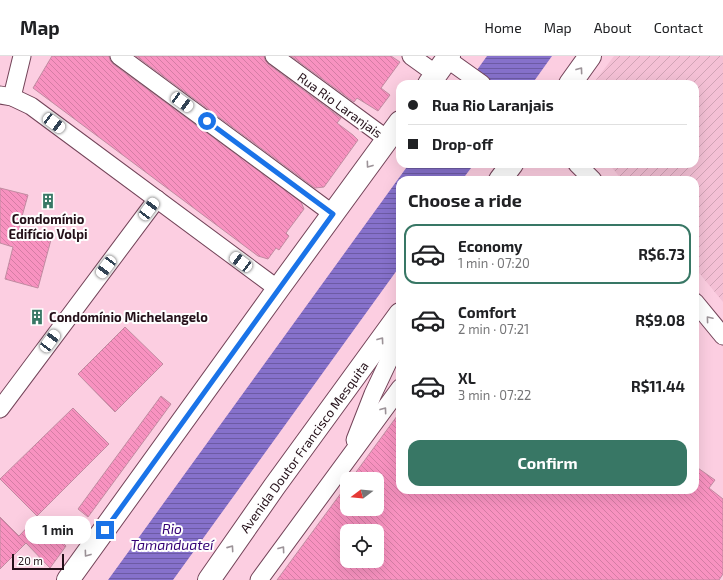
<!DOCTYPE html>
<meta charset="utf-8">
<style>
:root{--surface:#fff;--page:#f6f6f6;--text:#202124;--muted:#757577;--line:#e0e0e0;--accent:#387765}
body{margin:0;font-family:"Exo 2",sans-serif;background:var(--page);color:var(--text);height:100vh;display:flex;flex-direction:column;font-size:15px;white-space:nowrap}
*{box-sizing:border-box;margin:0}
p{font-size:13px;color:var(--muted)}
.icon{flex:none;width:22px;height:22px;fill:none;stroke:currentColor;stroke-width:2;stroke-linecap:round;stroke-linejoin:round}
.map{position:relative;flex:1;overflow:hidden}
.sheet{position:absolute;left:396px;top:120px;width:303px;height:318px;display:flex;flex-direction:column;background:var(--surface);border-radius:12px;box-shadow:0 4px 16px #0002}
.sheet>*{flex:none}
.banner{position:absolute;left:396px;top:24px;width:303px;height:88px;border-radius:12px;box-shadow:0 4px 16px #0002;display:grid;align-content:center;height:88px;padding:0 12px;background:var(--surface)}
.needle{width:26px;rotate:254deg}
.tools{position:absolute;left:340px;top:416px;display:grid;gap:8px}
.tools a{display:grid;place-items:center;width:44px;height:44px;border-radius:8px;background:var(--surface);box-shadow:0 4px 16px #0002;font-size:20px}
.scale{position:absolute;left:12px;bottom:10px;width:52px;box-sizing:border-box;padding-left:4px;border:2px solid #241019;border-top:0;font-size:11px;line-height:14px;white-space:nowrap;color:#241019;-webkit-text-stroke:3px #fefefe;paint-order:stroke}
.end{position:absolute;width:18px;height:18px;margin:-9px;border:5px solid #1a73e8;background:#fff;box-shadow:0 0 0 2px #fff}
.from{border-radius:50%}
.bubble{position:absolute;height:28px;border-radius:12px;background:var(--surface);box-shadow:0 4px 16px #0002;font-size:13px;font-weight:700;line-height:28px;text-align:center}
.car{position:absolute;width:12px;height:24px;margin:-12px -6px;border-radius:5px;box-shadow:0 0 3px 1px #0007;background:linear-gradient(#fff 24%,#345 0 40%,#fff 0 76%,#345 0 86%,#fff 0)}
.banner b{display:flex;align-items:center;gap:14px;height:38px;font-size:15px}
.banner b+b{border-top:1px solid var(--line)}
.banner i{width:10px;height:10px;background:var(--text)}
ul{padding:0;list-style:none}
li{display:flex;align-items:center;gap:12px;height:60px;margin:0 8px 6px;padding:0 4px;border:2px solid transparent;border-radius:12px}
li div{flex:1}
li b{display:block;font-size:15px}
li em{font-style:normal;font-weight:700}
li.selected{border-color:var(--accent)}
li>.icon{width:36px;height:36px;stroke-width:1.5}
h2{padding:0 12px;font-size:18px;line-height:48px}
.primary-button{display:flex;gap:8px;margin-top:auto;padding:8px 12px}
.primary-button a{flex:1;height:46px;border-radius:12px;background:var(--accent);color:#fff;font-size:16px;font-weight:700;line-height:46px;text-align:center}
header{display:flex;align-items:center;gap:24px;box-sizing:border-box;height:56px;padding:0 20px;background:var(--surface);border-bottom:1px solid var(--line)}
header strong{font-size:19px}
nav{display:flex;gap:22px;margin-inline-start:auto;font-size:14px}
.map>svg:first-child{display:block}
.industrial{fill:url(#industrial-furrows)}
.water{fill:url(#water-rules)}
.building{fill:url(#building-back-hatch);stroke:#c18ba1;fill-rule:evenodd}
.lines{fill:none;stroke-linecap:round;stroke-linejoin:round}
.minor-casing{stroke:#734459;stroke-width:19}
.highway-casing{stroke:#734459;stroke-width:24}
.minor{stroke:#fff;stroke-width:17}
.highway{stroke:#fff;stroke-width:22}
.oneway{stroke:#9c9398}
.route{stroke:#1a73e8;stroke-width:5}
.labels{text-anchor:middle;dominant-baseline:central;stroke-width:4;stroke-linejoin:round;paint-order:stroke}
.street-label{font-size:13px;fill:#241019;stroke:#fefefe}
.poi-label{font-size:13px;font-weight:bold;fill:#241019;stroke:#fefefe}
.water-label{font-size:14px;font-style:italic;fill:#360376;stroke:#fefefe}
</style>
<header>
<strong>Map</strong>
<nav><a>Home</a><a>Map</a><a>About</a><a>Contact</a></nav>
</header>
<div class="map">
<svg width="723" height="524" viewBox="0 0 723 524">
<defs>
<pattern id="industrial-furrows" width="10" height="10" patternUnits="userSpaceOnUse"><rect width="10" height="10" fill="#f4c0d5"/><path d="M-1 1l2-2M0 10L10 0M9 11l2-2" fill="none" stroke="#d1a4b6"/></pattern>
<pattern id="water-rules" width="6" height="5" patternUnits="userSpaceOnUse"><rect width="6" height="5" fill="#8671cb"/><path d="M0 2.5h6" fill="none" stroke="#6d5ba4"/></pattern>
<pattern id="building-back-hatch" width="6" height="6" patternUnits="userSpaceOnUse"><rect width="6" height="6" fill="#f892c0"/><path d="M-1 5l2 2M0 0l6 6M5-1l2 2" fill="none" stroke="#d47da4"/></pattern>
</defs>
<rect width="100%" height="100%" fill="#fccee1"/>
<polygon class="industrial" points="614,0 723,0 723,246 695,212 695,124 622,124 609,108 695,108 695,28 593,28"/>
<g class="water">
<polygon points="487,0 552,0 532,28 467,28"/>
<polygon points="409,108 474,108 462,124 400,124 400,210 173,524 108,524"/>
</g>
<g class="building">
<polygon points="52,0 109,0 110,4 113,8 301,146 304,153 286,177 289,180 279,194 276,192 268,203 258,200 33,32"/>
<polygon points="136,0 264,0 265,4 268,8 341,62 337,67 353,79 358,84 324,131 315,132"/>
<polygon points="291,0 391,0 400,6 381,32 390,39 378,55 357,42 354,46"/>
<polygon points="0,132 28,139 19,171 52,180 38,232 5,223 13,191 0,187"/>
<polygon points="125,271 163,308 115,356 78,318"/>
<polygon points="161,340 171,348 88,461 78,453"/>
<polygon points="73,352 109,388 37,460 0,423"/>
<path d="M400,356V434H695V410L715,424L709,432L723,443V518L719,524H277L347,429V453H377V423H351ZM347,475H377V505H347Z"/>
<polygon points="0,461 19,480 37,461 66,490 50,512 26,487 0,513"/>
</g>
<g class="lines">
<defs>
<g id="minor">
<polyline points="119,0 333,158"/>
<polyline points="274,0 387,83"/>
<polyline points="411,0 436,18"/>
<polyline points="447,3 482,28"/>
<polyline points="0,39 12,41 31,50 278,233"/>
<polyline points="12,41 22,0"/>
<polyline points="577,108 593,124"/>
<polyline points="695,246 723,280"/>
<polyline points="0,353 157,143"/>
<polyline points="355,384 373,338 400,281"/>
<polyline points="259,524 400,332"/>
</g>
<g id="highway">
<polyline points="429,28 449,0"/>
<polyline points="570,28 590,0"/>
<polyline points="500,124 512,108"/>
<polyline points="68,524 278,233 400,66"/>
<polyline points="209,524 274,431 400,258"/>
</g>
</defs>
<use href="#minor" class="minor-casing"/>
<use href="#highway" class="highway-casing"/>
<use href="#minor" class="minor"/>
<use href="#highway" class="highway"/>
</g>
<defs><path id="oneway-chevron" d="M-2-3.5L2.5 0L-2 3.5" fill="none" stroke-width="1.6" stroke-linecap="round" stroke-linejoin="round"/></defs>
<g class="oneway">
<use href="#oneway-chevron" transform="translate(580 14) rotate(-54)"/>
<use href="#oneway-chevron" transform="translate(369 109) rotate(126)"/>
<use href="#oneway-chevron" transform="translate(709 263) rotate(-130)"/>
<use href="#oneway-chevron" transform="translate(381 284) rotate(-54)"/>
<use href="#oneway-chevron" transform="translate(384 354) rotate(-54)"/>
<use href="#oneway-chevron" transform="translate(231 492) rotate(-55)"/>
<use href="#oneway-chevron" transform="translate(282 493) rotate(-54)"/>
<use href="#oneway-chevron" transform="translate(87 498) rotate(126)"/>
</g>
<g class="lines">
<polyline class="route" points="105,474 333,158 207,65"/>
</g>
<defs>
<symbol id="building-bare" viewBox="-9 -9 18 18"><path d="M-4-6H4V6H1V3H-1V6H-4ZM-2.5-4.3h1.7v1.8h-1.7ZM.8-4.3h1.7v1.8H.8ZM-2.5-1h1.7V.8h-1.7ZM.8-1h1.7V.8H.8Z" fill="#387765" stroke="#fefefe" stroke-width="2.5" paint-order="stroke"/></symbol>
</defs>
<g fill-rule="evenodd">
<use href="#building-bare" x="37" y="134" width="22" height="22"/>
<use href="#building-bare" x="26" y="250" width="22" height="22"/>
</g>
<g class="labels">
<g class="street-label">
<text transform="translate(340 49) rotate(36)">Rua Rio Laranjais</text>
<text transform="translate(304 391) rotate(-54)">Avenida Doutor Francisco Mesquita</text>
</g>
<g class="poi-label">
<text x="48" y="163">Condomínio<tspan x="48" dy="15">Edifício Volpi</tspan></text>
<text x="49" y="261" text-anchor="start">Condomínio Michelangelo</text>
</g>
<g class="water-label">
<text x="172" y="472">Rio<tspan x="172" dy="16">Tamanduateí</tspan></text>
</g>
</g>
</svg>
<div class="tools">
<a><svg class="needle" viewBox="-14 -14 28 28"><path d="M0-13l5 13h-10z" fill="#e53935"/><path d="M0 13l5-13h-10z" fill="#757577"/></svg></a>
<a><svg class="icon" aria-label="locate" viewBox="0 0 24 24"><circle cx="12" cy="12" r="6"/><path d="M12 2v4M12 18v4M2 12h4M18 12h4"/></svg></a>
</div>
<div class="scale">20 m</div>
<i class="end from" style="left:207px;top:65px"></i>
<i class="end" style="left:105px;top:474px"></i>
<div class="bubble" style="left:25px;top:460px;width:66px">1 min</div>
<i class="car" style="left:182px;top:46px;rotate:126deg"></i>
<i class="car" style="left:54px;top:67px;rotate:127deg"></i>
<i class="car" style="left:149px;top:153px;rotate:37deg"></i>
<i class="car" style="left:241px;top:206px;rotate:307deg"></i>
<i class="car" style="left:106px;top:211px;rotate:217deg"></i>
<i class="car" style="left:50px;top:285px;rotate:37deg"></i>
<div class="banner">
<b><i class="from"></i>Rua Rio Laranjais</b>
<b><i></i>Drop-off</b>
</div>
<section class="sheet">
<h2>Choose a ride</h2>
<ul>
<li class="selected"><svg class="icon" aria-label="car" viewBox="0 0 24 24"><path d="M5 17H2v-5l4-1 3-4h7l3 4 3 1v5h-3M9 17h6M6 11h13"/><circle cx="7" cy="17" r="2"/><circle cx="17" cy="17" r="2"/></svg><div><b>Economy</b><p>1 min · 07:20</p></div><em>R$6.73</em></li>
<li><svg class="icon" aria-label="car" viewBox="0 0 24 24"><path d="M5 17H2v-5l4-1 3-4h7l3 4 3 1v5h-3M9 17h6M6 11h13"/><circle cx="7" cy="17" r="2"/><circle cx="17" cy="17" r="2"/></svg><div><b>Comfort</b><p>2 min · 07:21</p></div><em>R$9.08</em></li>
<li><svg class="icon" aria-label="car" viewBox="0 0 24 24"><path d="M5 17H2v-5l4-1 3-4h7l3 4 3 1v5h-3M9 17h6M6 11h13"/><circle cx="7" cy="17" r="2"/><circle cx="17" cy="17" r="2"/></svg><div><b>XL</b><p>3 min · 07:22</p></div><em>R$11.44</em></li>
</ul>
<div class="primary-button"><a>Confirm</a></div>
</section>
</div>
